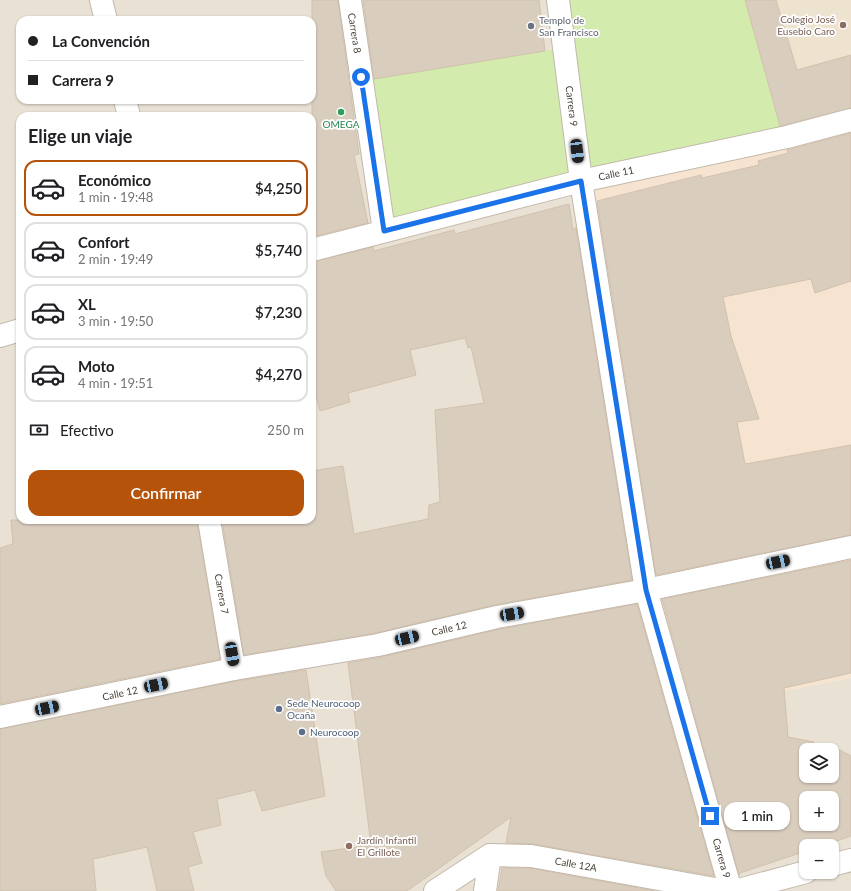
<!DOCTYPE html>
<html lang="es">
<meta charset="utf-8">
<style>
:root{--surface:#fff;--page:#f6f6f6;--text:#202124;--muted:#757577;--line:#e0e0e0;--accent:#b45309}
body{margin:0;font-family:Lato,sans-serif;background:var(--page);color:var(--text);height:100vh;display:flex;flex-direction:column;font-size:15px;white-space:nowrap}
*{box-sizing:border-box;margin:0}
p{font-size:13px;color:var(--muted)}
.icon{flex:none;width:22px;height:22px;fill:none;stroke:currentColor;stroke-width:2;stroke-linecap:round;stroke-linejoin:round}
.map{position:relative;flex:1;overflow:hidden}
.details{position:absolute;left:16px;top:112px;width:300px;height:412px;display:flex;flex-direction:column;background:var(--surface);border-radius:12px;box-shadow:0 1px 3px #0004}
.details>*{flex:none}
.top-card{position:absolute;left:16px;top:16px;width:300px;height:88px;border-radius:12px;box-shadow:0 1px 3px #0004;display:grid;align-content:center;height:88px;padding:0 12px;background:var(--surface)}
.controls{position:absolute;left:799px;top:743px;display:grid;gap:8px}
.controls a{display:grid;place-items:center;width:40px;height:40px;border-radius:8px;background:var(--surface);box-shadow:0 1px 3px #0004;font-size:20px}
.end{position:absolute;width:18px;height:18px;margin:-9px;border:5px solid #1a73e8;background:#fff;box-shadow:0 0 0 2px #fff}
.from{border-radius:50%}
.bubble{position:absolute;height:28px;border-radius:12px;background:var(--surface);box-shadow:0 1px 3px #0004;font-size:13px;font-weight:600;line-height:28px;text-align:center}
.car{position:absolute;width:12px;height:24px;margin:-12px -6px;border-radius:5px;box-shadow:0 0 3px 1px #0007;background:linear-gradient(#222 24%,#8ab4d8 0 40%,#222 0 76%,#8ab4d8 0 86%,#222 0)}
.top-card b{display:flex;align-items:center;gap:14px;height:38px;font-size:15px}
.top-card b+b{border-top:1px solid var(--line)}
.top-card i{width:10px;height:10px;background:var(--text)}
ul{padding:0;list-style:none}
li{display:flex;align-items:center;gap:12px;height:56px;margin:0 8px 6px;padding:0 4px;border:2px solid var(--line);border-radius:12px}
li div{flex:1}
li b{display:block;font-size:15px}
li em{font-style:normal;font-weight:600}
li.on{border-color:var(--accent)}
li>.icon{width:36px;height:36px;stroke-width:1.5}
h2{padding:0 12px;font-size:18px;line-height:48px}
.pay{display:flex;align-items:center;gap:10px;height:44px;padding:0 12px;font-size:15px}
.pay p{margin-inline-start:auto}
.primary-button{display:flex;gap:8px;margin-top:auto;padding:8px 12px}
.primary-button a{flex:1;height:46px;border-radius:12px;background:var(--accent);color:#fff;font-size:16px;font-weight:600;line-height:46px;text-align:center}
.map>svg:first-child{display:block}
.residential{fill:#e8e1d4;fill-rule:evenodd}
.commercial{fill:#f7e4d0}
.education{fill:#eee3cf}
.green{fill:#d3ebac}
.building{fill:#d9cdbe;stroke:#d2c1ad;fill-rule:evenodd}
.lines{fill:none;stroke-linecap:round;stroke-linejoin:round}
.minor-casing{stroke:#c3b9ab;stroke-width:24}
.minor{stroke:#fff;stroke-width:22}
.route{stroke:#1a73e8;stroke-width:5}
.education-dot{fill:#8d6e63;stroke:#fff;stroke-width:1.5}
.worship-dot{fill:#6b7280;stroke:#fff;stroke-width:1.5}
.leisure-dot{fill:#2e9e5b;stroke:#fff;stroke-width:1.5}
.service-dot{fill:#5c6f8a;stroke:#fff;stroke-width:1.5}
.labels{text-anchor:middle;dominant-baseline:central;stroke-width:3.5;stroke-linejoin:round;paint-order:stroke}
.education-label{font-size:10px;fill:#785e54;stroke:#fff;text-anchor:end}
.worship-label{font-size:10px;fill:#5b616d;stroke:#fff;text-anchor:start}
.street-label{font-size:10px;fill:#473f35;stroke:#fff}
.leisure-label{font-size:10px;fill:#27864d;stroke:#fff}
.service-label{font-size:10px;fill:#4e5e75;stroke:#fff;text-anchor:start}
</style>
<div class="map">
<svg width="851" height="891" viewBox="0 0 851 891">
<rect width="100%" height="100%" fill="#f4efe6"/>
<path class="residential" d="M0,0H553L557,49L545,51L584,176L674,712L851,678V891H0ZM20,20H312V100H20ZM20,116H312V520H20ZM806,750H832V776H806ZM806,798H832V824H806ZM806,846H832V872H806Z"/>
<polygon class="commercial" points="851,111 851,678 674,713 584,176"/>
<polygon class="education" points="745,0 851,0 851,111 781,129"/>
<polygon class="green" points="553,0 745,0 781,129 380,228 365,80 557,49"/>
<g class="building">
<polygon points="312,0 338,0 359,154 354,155 368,223 312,237"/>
<polygon points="363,0 539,0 545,51 374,79"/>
<polygon points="745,0 776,0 797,70 851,55 851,108 780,126"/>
<polygon points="851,133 851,281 815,293 811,279 723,297 731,336 759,419 737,422 745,464 851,445 851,535 656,575 597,201 701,175 702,178 759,165 758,161 788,153 787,150"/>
<polygon points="569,204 573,231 576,227 632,580 494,605 376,633 244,655 222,520 312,520 312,471 343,466 354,534 428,519 429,505 440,502 435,410 484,403 471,347 468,348 465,338 410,350 416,375 348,393 350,402 320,411 316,396 312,397 312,262 373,247 374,251 454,230 455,234"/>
<polygon points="11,520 197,520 220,659 0,704 0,548 13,544"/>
<path d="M851,560V673L784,688L788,737L814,742L813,747L836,748L851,756V836L822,846H806V851L740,873L739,875L662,599ZM806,750H832V776H806ZM806,798H832V824H806Z"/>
<polygon points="637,604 714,876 533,844 506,843 511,817 407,891 336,891 326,876 321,852 371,845 348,663 381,657 500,629"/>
<polygon points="306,670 325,796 262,811 255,790 217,799 221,825 193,832 202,863 188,867 194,891 157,891 147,847 93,859 96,891 0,891 0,729 236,681"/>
<polygon points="502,868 530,868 655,891 498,891"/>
</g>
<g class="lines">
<defs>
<g id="minor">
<polyline points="101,0 106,20"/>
<polyline points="350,0 384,231"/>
<polyline points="558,0 581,181 646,590 731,891"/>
<polyline points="125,100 129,116"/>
<polyline points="312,250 581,181 787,137 851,120"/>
<polyline points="0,336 20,330"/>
<polyline points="209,520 234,669"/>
<polyline points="0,717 234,669 378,645 497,617 646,590 851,547"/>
<polyline points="832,865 851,860"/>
<polyline points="435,891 490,855 531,856 726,891"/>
<polyline points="485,891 490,855"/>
<polyline points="735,891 806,872"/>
</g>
</defs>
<use href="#minor" class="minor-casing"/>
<use href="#minor" class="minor"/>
</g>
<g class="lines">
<polyline class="route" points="361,77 384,231 581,181 646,590 710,816"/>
</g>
<g class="education-dot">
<circle cx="843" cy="25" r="4"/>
<circle cx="349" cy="846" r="4"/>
</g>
<circle class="worship-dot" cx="531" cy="26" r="4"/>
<circle class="leisure-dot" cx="341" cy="112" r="4"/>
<g class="service-dot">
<circle cx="279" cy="709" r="4"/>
<circle cx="302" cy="732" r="4"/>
</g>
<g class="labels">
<g class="education-label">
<text x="835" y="19">Colegio José<tspan x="835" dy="12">Eusebio Caro</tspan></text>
<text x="357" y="840" text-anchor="start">Jardín Infantil<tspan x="357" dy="12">El Grillote</tspan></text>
</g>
<g class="worship-label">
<text x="539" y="20">Templo de<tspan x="539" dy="12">San Francisco</tspan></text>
</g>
<g class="street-label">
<text transform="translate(355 33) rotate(81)">Carrera 8</text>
<text transform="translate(572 106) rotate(83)">Carrera 9</text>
<text transform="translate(616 173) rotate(-12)">Calle 11</text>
<text transform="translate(222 594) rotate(80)">Carrera 7</text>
<text transform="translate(449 628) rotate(-13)">Calle 12</text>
<text transform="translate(120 693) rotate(-12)">Calle 12</text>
<text transform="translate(722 858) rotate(74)">Carrera 9</text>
<text transform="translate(576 864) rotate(10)">Calle 12A</text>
</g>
<g class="leisure-label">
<text x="341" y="124">OMEGA</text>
</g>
<g class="service-label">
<text x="287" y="703">Sede Neurocoop<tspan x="287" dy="12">Ocaña</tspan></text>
<text x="310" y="732">Neurocoop</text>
</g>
</g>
</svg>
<div class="controls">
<a><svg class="icon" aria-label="layers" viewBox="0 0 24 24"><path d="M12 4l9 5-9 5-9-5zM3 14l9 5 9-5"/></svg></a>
<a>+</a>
<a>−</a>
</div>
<i class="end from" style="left:361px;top:77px"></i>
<i class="end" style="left:710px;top:816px"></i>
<div class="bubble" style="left:724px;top:802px;width:66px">1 min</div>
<i class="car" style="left:577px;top:151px;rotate:173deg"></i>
<i class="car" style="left:778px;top:562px;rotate:78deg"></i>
<i class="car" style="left:512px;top:614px;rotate:80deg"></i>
<i class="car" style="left:407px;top:638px;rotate:77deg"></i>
<i class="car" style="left:232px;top:654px;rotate:170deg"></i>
<i class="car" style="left:156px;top:685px;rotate:78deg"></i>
<i class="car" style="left:47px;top:708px;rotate:78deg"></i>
<div class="top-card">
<b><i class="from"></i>La Convención</b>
<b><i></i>Carrera 9</b>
</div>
<section class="details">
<h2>Elige un viaje</h2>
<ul>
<li class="on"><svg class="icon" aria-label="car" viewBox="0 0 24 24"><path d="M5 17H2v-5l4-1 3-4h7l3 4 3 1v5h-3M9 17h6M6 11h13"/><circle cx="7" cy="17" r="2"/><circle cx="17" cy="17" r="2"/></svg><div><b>Económico</b><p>1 min · 19:48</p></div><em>$4,250</em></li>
<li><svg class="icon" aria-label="car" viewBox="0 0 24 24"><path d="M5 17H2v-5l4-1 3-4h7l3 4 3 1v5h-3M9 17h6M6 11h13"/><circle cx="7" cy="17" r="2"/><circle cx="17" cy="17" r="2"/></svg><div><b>Confort</b><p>2 min · 19:49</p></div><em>$5,740</em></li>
<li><svg class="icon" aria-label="car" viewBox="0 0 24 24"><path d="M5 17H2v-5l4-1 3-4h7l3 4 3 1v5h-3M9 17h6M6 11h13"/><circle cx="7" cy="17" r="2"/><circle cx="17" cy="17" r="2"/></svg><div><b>XL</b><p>3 min · 19:50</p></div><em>$7,230</em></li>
<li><svg class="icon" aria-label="car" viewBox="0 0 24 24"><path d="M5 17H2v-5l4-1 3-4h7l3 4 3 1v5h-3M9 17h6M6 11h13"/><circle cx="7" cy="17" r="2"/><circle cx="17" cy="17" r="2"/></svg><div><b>Moto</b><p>4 min · 19:51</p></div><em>$4,270</em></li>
</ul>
<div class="pay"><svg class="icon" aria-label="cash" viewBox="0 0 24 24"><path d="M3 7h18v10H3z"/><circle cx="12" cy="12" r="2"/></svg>Efectivo<p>250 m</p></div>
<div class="primary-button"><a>Confirmar</a></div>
</section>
</div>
